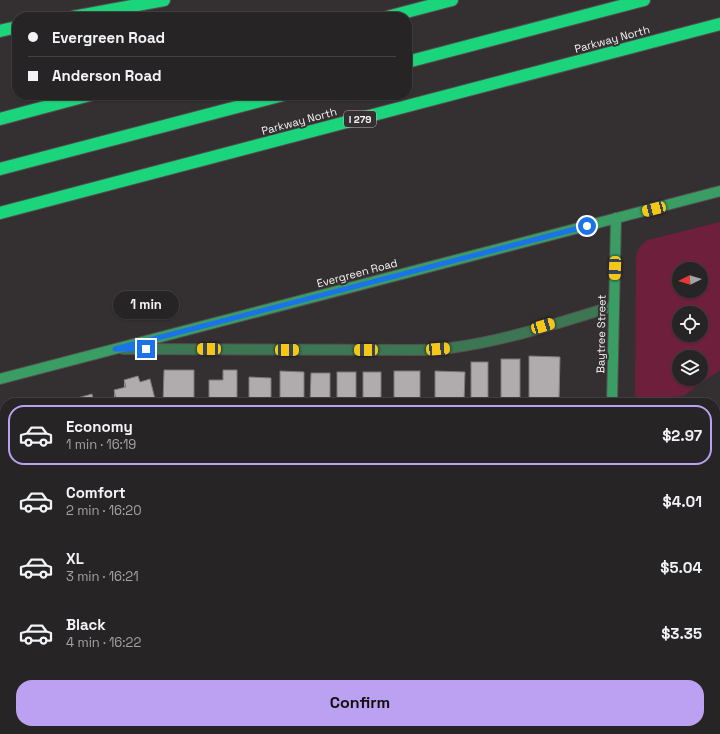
<!DOCTYPE html>
<meta charset="utf-8">
<style>
:root{--surface:#272425;--page:#333032;--text:#f1f3f6;--muted:#a4a4a7;--line:#434142;--accent:#bca0f2}
body{margin:0;font-family:"Space Grotesk",sans-serif;background:var(--page);color:var(--text);height:100vh;display:flex;flex-direction:column;font-size:15px;white-space:nowrap}
*{box-sizing:border-box;margin:0}
p{font-size:13px;color:var(--muted)}
.icon{flex:none;width:22px;height:22px;fill:none;stroke:currentColor;stroke-width:2;stroke-linecap:round;stroke-linejoin:round}
.map{position:relative;flex:1;overflow:hidden}
.panel{position:absolute;left:0px;top:398px;width:720px;height:336px;display:flex;flex-direction:column;background:var(--surface);border-radius:16px 16px 0 0;box-shadow:0 1px 3px #0004,0 0 0 1px var(--line)}
.panel>*{flex:none}
.hud{position:absolute;left:12px;top:12px;width:400px;height:88px;border-radius:16px;box-shadow:0 1px 3px #0004,0 0 0 1px var(--line);display:grid;align-content:center;height:88px;padding:0 16px;background:var(--surface)}
.needle{width:26px;rotate:265deg}
.controls{position:absolute;left:672px;top:262px;display:grid;gap:8px}
.controls a{display:grid;place-items:center;width:36px;height:36px;border-radius:50%;background:var(--surface);box-shadow:0 1px 3px #0004,0 0 0 1px var(--line);font-size:20px}
.end{position:absolute;width:18px;height:18px;margin:-9px;border:5px solid #1a73e8;background:#fff;box-shadow:0 0 0 2px #fff}
.from{border-radius:50%}
.bubble{position:absolute;height:28px;border-radius:14px;background:var(--surface);box-shadow:0 1px 3px #0004,0 0 0 1px var(--line);font-size:13px;font-weight:600;line-height:28px;text-align:center}
.car{position:absolute;width:12px;height:24px;margin:-12px -6px;border-radius:5px;box-shadow:0 0 3px 1px #0007;background:linear-gradient(#f5c518 24%,#345 0 40%,#f5c518 0 76%,#345 0 86%,#f5c518 0)}
.hud b{display:flex;align-items:center;gap:14px;height:38px;font-size:15px}
.hud b+b{border-top:1px solid var(--line)}
.hud i{width:10px;height:10px;background:var(--text)}
ul{padding:7px 0 0;list-style:none}
li{display:flex;align-items:center;gap:12px;height:60px;margin:0 8px 6px;padding:0 8px;border:2px solid transparent;border-radius:16px}
li div{flex:1}
li b{display:block;font-size:15px}
li em{font-style:normal;font-weight:600}
li.active{border-color:var(--accent)}
li>.icon{width:36px;height:36px;stroke-width:1.5}
.primary-button{display:flex;gap:8px;margin-top:auto;padding:8px 16px}
.primary-button a{flex:1;height:46px;border-radius:16px;background:var(--accent);color:#111;font-size:16px;font-weight:600;line-height:46px;text-align:center}
.map>svg:first-child{display:block}
.green{fill:#6d1f3c;fill-rule:evenodd}
.lines{fill:none;stroke-linecap:round;stroke-linejoin:round}
.street-casing{stroke:#534f50;stroke-width:12}
.secondary-casing{stroke:#534f50;stroke-width:12}
.highway-casing{stroke:#534f50;stroke-width:14}
.street{stroke:#3d7653;stroke-width:10}
.secondary{stroke:#3a9d64;stroke-width:10}
.highway{stroke:#1bd57c;stroke-width:12}
.wall{fill:#979394}
.shaded-wall{fill:#7b7878}
.building{fill:#b0abac;stroke:#7b7878}
.route{stroke:#1a73e8;stroke-width:5}
.labels{text-anchor:middle;dominant-baseline:central;stroke-width:4;stroke-linejoin:round;paint-order:stroke}
.shield{fill:#343031;stroke:#bcb8ba;stroke-width:1}
.shield-label{font-size:10px;font-weight:bold;fill:#f6f3f4}
.street-label{font-size:11px;fill:#f6f3f4;stroke:#343031}
</style>
<div class="map">
<svg width="720" height="734" viewBox="0 0 720 734">
<rect width="100%" height="100%" fill="#343031"/>
<g class="green">
<path d="M720,222V370L683,396L635,401L636,261C636,251 640,245 648,240ZM679,269H701V291H679ZM679,313H701V335H679ZM679,357H701V379H679Z"/>
<polygon points="5,522 5,729 475,729 475,734 0,734 0,523"/>
</g>
<g class="lines">
<defs>
<path id="street" d="M123,349L416,350C427,350 439,350 450,348C506,341 560,322 614,306"/>
<g id="secondary">
<polyline points="0,379 720,191"/>
<polyline points="612,403 616,218"/>
<polyline points="604,734 604,729"/>
</g>
<g id="highway">
<polyline points="73,17 164,0"/>
<polyline points="387,17 452,0"/>
<polyline points="0,31 17,27"/>
<polyline points="407,62 644,0"/>
<polyline points="0,119 90,95"/>
<polyline points="0,169 283,95"/>
<polyline points="0,213 720,24"/>
</g>
</defs>
<use href="#street" class="street-casing"/>
<use href="#secondary" class="secondary-casing"/>
<use href="#highway" class="highway-casing"/>
<use href="#street" class="street"/>
<use href="#secondary" class="secondary"/>
<use href="#highway" class="highway"/>
</g>
<g class="wall">
<polygon points="529,356 560,357 559,403 529,403"/>
<polygon points="124,380 140,382 156,403 114,403 114,390 124,388"/>
<rect x="715" y="577" width="5" height="35"/>
<polygon points="720,711 720,734 714,734 714,729"/>
</g>
<polygon class="shaded-wall" points="5,477 5,489 0,491 0,479"/>
<g class="building">
<polygon points="529,356 560,357 559,399 529,399"/>
<rect x="501" y="359" width="19" height="44"/>
<rect x="471" y="362" width="17" height="41"/>
<polygon points="164,370 194,370 194,403 163,403"/>
<polygon points="223,370 237,370 237,403 209,403 209,380 223,380"/>
<polygon points="280,371 304,372 304,403 280,403"/>
<rect x="394" y="371" width="26" height="32"/>
<polygon points="435,371 465,372 464,403 435,403"/>
<rect x="337" y="372" width="19" height="31"/>
<rect x="363" y="372" width="18" height="31"/>
<polygon points="311,373 330,373 330,403 310,403"/>
<polygon points="138,376 140,382 150,379 156,403 117,403 114,390 126,387 124,380"/>
<polygon points="249,377 271,378 271,403 249,403"/>
<polygon points="92,394 94,403 59,403"/>
<polygon points="0,438 5,458 5,477 0,479"/>
<polygon points="715,577 720,577 720,601 715,600"/>
<polygon points="715,710 720,711 720,732 714,732 714,729 715,729"/>
<rect x="526" y="729" width="29" height="5"/>
<rect x="639" y="729" width="53" height="5"/>
</g>
<g class="lines">
<polyline class="route" points="146,349 115,349 587,226"/>
</g>
<g class="labels">
<rect class="shield" x="344" y="111" width="32" height="16" rx="3"/>
<g class="shield-label">
<text x="360" y="119">I 279</text>
</g>
<g class="street-label">
<text transform="translate(612 39) rotate(-15)">Parkway North</text>
<text transform="translate(299 121) rotate(-15)">Parkway North</text>
<text transform="translate(357 273) rotate(-15)">Evergreen Road</text>
<text transform="translate(601 334) rotate(-89)">Baytree Street</text>
</g>
</g>
</svg>
<div class="controls">
<a><svg class="needle" viewBox="-14 -14 28 28"><path d="M0-13l5 13h-10z" fill="#e53935"/><path d="M0 13l5-13h-10z" fill="#a4a4a7"/></svg></a>
<a><svg class="icon" aria-label="locate" viewBox="0 0 24 24"><circle cx="12" cy="12" r="6"/><path d="M12 2v4M12 18v4M2 12h4M18 12h4"/></svg></a>
<a><svg class="icon" aria-label="layers" viewBox="0 0 24 24"><path d="M12 4l9 5-9 5-9-5zM3 14l9 5 9-5"/></svg></a>
</div>
<i class="end from" style="left:587px;top:226px"></i>
<i class="end" style="left:146px;top:349px"></i>
<div class="bubble" style="left:113px;top:291px;width:66px">1 min</div>
<i class="car" style="left:654px;top:209px;rotate:255deg"></i>
<i class="car" style="left:615px;top:268px;rotate:182deg"></i>
<i class="car" style="left:543px;top:326px;rotate:74deg"></i>
<i class="car" style="left:209px;top:349px;rotate:270deg"></i>
<i class="car" style="left:438px;top:349px;rotate:86deg"></i>
<i class="car" style="left:287px;top:350px;rotate:90deg"></i>
<i class="car" style="left:366px;top:350px;rotate:270deg"></i>
<div class="hud">
<b><i class="from"></i>Evergreen Road</b>
<b><i></i>Anderson Road</b>
</div>
<section class="panel">
<ul>
<li class="active"><svg class="icon" aria-label="car" viewBox="0 0 24 24"><path d="M5 17H2v-5l4-1 3-4h7l3 4 3 1v5h-3M9 17h6M6 11h13"/><circle cx="7" cy="17" r="2"/><circle cx="17" cy="17" r="2"/></svg><div><b>Economy</b><p>1 min · 16:19</p></div><em>$2.97</em></li>
<li><svg class="icon" aria-label="car" viewBox="0 0 24 24"><path d="M5 17H2v-5l4-1 3-4h7l3 4 3 1v5h-3M9 17h6M6 11h13"/><circle cx="7" cy="17" r="2"/><circle cx="17" cy="17" r="2"/></svg><div><b>Comfort</b><p>2 min · 16:20</p></div><em>$4.01</em></li>
<li><svg class="icon" aria-label="car" viewBox="0 0 24 24"><path d="M5 17H2v-5l4-1 3-4h7l3 4 3 1v5h-3M9 17h6M6 11h13"/><circle cx="7" cy="17" r="2"/><circle cx="17" cy="17" r="2"/></svg><div><b>XL</b><p>3 min · 16:21</p></div><em>$5.04</em></li>
<li><svg class="icon" aria-label="car" viewBox="0 0 24 24"><path d="M5 17H2v-5l4-1 3-4h7l3 4 3 1v5h-3M9 17h6M6 11h13"/><circle cx="7" cy="17" r="2"/><circle cx="17" cy="17" r="2"/></svg><div><b>Black</b><p>4 min · 16:22</p></div><em>$3.35</em></li>
</ul>
<div class="primary-button"><a>Confirm</a></div>
</section>
</div>
